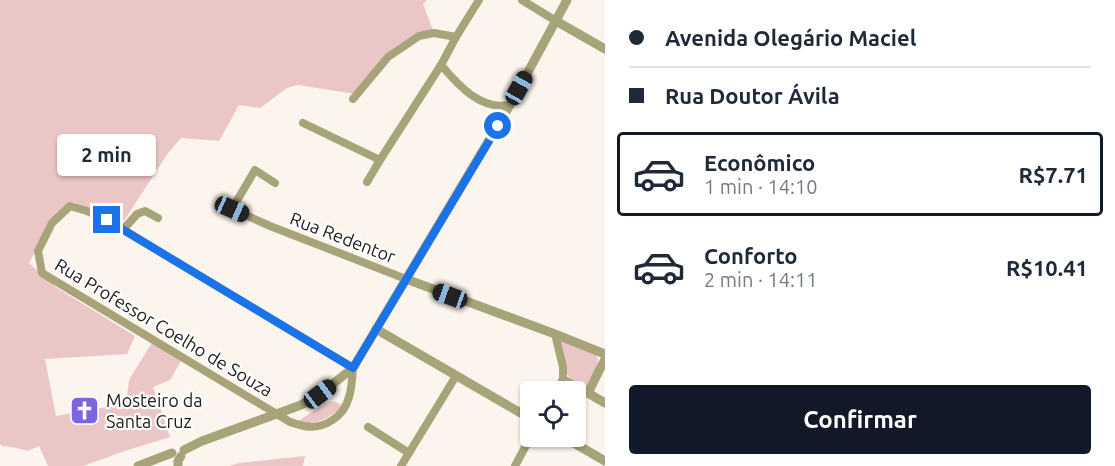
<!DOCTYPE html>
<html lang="pt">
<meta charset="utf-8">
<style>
:root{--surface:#fff;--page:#f2f2f3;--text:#1f2937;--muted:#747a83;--line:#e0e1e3;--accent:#111827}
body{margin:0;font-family:Ubuntu,sans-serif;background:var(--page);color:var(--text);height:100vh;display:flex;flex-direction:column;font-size:22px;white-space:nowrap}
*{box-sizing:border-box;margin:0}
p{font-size:20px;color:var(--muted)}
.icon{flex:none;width:33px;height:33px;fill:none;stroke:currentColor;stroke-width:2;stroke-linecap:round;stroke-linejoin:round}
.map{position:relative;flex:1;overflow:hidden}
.details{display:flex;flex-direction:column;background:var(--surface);width:510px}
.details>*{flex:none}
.hud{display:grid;align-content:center;height:132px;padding:0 24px;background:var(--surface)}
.controls{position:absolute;left:520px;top:381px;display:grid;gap:12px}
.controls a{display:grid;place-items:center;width:66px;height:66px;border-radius:6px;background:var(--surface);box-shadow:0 2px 4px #0004;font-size:30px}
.end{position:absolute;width:27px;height:27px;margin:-14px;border:8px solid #1a73e8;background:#fff;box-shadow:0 0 0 3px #fff}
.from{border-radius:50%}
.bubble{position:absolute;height:42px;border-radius:6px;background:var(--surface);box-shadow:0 2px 4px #0004;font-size:20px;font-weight:700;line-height:42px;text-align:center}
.car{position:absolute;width:18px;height:36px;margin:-18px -9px;border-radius:8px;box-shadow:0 0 4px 2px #0007;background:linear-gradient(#222 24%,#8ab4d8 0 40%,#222 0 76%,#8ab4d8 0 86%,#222 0)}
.hud b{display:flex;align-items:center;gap:21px;height:57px;font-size:22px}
.hud b+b{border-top:2px solid var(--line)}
.hud i{width:15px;height:15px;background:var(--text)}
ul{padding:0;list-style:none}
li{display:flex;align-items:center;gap:18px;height:84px;margin:0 12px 9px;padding:0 12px;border:3px solid transparent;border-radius:6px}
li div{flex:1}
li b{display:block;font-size:22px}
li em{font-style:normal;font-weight:700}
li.on{border-color:var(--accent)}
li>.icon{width:54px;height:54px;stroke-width:1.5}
.action{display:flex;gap:12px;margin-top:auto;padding:12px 24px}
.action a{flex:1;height:69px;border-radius:6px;background:var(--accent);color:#fff;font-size:24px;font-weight:700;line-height:69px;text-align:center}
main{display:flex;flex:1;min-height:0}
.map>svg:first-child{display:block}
.green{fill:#ebc6c7}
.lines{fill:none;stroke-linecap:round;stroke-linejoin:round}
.minor{stroke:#a9a379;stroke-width:8}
.tertiary{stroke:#a9a379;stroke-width:9}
.route{stroke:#1a73e8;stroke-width:8}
.labels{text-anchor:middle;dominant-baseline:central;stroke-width:4.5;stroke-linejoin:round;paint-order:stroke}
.street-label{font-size:18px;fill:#22201d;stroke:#fff}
.poi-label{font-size:18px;fill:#22201d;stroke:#fff;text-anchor:start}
</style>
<main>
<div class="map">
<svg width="605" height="466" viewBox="0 0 605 466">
<rect width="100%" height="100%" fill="#fcf5ed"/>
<g class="green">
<polygon points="0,0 427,0 423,4 434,33 393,49 355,94 298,85 287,88 260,108 239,105 219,141 181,138 168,153 120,227 73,202 52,221 29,263 57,288 135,336 127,354 45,359 56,416 118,405 127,396 129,380 153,341 182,359 170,380 153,387 170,437 128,450 83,466 48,466 39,446 28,451 17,448 3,446 0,444"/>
<path d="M559,338L595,352C603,363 592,376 587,387C581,384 573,382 569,377C563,369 561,348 559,338Z"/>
<path d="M334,401L341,405L340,408C326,420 316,425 297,422L325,403Z"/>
<polygon points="305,456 303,466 229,466 239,463"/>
</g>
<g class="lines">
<g class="minor">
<polyline points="522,0 556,21"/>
<path d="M441,65C458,85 481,111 510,105"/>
<polyline points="353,99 388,57 419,36 434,33 456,37"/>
<polyline points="303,123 380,160"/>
<polyline points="367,182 380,160 441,65 456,37 479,0"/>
<polyline points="275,183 255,170 232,209 270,226 406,279"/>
<path d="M70,206L87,211L107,220L353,368C352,378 352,388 349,397C344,417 323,430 304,426C299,425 294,423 290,422L42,273L38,251L52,223Z"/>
<polyline points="123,230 137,214 145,211 158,218"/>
<polyline points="555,334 563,367 563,379 556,392"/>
<polyline points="563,379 588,393"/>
<polyline points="368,427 409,453"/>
<polyline points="401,466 456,376"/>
<polyline points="515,466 531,436"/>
</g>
<g class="tertiary">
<polyline points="556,21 605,49"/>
<polyline points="406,279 555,334 605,354"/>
<polyline points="376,329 531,419"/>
<polyline points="605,359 588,393 605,403"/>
<polyline points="562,436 605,461"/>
<polyline points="184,450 202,441 301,405 320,394 353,368 510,105 567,0"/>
<polyline points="138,466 172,453"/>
<polyline points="178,466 178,461 181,456"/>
</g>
</g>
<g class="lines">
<polyline class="route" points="107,220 353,368 498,126"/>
</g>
<defs>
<symbol id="church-square" viewBox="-11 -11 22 22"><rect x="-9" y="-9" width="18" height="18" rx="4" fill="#7e65e0" stroke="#fff"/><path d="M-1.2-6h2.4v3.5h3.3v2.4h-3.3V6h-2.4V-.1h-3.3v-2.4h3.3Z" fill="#fff"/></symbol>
</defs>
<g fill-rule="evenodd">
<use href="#church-square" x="68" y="394" width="33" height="33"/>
</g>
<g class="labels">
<g class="street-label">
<text transform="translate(343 237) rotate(21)">Rua Redentor</text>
<text transform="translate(164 327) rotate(31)">Rua Professor Coelho de Souza</text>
</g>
<g class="poi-label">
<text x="106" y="400">Mosteiro da<tspan x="106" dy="21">Santa Cruz</tspan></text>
</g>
</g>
</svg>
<div class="controls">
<a><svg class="icon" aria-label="locate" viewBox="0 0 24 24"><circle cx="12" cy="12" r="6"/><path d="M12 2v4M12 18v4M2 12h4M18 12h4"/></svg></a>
</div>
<i class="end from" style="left:498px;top:126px"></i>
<i class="end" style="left:107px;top:220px"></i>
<div class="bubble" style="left:57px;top:134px;width:99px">2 min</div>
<i class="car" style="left:519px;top:88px;rotate:29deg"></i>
<i class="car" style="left:232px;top:209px;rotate:114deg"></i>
<i class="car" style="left:450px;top:296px;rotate:290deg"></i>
<i class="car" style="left:320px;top:394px;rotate:53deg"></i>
</div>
<section class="details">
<div class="hud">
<b><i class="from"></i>Avenida Olegário Maciel</b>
<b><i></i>Rua Doutor Ávila</b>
</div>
<ul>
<li class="on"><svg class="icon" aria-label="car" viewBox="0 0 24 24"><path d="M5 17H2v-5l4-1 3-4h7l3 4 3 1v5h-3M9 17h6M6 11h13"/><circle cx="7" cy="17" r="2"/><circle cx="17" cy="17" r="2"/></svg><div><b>Econômico</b><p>1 min · 14:10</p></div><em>R$7.71</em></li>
<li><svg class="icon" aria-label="car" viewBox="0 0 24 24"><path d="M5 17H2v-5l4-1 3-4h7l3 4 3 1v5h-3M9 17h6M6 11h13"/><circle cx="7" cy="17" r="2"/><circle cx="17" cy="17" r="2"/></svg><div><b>Conforto</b><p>2 min · 14:11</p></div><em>R$10.41</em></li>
</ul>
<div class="action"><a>Confirmar</a></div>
</section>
</main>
